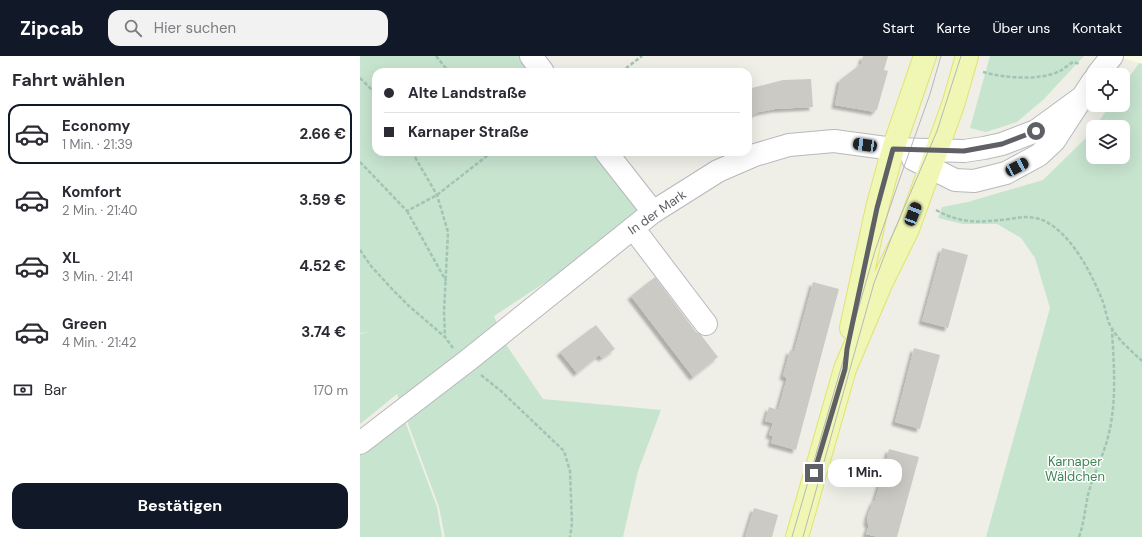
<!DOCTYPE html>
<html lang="de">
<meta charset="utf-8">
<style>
:root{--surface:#fff;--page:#f2f2f3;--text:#2b2b33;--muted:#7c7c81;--line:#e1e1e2;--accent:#111827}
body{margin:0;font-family:"DM Sans",sans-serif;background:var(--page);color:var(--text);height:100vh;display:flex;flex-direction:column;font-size:15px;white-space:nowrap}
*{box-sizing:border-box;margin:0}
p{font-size:13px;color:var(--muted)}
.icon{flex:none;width:22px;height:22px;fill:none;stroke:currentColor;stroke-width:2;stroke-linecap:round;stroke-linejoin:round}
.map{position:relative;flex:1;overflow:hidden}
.side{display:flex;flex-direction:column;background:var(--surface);width:360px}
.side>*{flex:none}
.top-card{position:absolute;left:12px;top:12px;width:380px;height:88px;border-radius:12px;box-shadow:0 4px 16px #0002;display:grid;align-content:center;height:88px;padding:0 12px;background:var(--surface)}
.tools{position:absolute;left:726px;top:12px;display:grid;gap:8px}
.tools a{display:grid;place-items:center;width:44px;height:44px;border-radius:8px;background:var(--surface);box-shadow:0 4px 16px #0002;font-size:20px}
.end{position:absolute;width:18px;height:18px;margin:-9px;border:5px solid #5f6066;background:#fff;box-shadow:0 0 0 2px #fff}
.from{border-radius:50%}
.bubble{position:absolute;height:28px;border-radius:12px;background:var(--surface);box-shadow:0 4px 16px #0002;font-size:13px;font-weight:700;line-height:28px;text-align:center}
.car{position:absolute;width:12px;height:24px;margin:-12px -6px;border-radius:5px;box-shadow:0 0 3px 1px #0007;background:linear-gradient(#222 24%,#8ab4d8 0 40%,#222 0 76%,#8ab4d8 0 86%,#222 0)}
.top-card b{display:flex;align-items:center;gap:14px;height:38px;font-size:15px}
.top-card b+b{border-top:1px solid var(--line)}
.top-card i{width:10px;height:10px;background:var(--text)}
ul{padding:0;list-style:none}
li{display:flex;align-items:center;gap:12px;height:60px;margin:0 8px 6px;padding:0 4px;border:2px solid transparent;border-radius:12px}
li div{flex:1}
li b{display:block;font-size:15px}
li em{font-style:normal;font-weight:700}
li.active{border-color:var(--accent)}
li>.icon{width:36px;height:36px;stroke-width:1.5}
h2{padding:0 12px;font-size:18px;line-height:48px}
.pay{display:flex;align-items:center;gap:10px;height:44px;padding:0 12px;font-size:15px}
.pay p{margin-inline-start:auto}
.cta{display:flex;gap:8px;margin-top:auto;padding:8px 12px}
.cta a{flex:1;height:46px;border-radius:12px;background:var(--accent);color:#fff;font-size:16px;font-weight:700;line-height:46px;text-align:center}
header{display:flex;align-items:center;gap:24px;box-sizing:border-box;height:56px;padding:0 20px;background:var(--accent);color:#fff}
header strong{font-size:19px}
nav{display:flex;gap:22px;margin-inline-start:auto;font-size:14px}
.search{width:280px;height:36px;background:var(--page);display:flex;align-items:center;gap:10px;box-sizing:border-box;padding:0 14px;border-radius:12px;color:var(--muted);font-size:15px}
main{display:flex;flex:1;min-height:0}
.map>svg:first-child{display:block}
.commercial{fill:#fafbe2}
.green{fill:#c7e4cf}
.building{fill:#cbcac4;filter:url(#shadow)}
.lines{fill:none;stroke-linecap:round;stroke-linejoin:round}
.minor-casing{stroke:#b8b8bd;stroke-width:24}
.major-casing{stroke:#e3e26d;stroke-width:24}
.path{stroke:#a1c4b4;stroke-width:2.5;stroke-dasharray:4 2;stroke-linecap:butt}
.minor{stroke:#fff;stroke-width:22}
.major{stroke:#f0f7b5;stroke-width:22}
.tram{stroke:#b7b7b8;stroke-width:1}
.route{stroke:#5f6066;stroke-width:5}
.labels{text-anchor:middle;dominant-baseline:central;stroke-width:3;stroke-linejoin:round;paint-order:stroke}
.street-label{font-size:13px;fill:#5f6066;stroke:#fff}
.park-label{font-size:13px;fill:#408456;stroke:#fff}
</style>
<header>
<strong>Zipcab</strong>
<div class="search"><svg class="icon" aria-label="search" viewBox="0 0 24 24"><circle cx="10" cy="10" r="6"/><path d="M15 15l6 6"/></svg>Hier suchen</div>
<nav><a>Start</a><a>Karte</a><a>Über uns</a><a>Kontakt</a></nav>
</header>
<main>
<section class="side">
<h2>Fahrt wählen</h2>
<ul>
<li class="active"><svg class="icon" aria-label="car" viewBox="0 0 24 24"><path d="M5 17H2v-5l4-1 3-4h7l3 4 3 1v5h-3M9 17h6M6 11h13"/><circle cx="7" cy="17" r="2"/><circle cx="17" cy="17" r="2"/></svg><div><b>Economy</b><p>1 Min. · 21:39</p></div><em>2.66 €</em></li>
<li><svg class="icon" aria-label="car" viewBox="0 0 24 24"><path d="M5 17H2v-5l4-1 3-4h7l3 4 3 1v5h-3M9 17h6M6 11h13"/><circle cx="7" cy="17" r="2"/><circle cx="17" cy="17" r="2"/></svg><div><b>Komfort</b><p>2 Min. · 21:40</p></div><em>3.59 €</em></li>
<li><svg class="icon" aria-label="car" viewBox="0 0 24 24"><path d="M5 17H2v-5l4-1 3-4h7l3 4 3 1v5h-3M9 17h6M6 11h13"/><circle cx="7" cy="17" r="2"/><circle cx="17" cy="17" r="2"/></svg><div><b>XL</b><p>3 Min. · 21:41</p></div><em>4.52 €</em></li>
<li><svg class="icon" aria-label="car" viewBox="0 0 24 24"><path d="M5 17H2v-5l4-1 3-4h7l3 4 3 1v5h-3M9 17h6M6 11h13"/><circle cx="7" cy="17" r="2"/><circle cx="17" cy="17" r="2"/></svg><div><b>Green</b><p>4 Min. · 21:42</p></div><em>3.74 €</em></li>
</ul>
<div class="pay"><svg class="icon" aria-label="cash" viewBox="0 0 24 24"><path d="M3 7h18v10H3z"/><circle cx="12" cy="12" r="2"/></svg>Bar<p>170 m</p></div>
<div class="cta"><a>Bestätigen</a></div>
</section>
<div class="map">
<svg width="782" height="481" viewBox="0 0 782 481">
<defs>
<filter id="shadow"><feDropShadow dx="-3.5" dy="3.5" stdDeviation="1" flood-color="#0004"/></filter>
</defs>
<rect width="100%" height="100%" fill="#efefe8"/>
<polygon class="commercial" points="756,0 782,0 782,8 779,7"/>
<g class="green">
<polygon points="0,0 171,0 183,16 16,16 16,96 246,96 293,156 134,260 145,287 183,343 301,354 278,415 263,481 85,481 79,451 37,338 0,368 0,278 10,276 0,277"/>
<polygon points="630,0 724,0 684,43 657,66 626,76 610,72"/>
<polygon points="779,7 782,8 782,481 626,481 690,252 675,202 661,182 637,168 603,168 578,162 582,151 608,146 683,124 729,79 733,73 733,101 763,101 763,71 735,71 750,49 763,49 763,30"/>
<polygon points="43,360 77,451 82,481 0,481 0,396"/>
</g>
<g class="building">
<polygon points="503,0 528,0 524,14 528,15 517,54 515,54 515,56 475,49 480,24 501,8"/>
<polygon points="451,23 453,51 415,53 399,56 388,61 388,33 423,24"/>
<polygon points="582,192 608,199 588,272 562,265"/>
<polygon points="295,221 336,276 341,279 358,301 333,321 271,240"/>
<polygon points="453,226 479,233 436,394 411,387 413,380 409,379 413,367 405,365 409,351 418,354 427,322 423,320 430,294 434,296"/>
<polygon points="236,269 255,293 242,302 239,299 217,317 200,296"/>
<polygon points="554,292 580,299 560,373 535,366"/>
<polygon points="529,393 559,401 537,481 518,481 506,478 509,469 507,466 508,459 513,446 515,444 520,427 519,424 521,410 524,404 527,402"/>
<polygon points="394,452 418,459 412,481 385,481"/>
</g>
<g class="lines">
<defs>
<g id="minor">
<polyline points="171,0 183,16"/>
<polyline points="737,19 752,0"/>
<polyline points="246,96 293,156"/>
<polyline points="553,103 595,124 614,125 646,117 679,99 694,85 733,25"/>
<polyline points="273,172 346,268"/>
<polyline points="0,387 107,305 293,156 358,115 395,99 429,89 474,85 533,93 604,95 624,92 642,88 676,75 724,40"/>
</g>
<g id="major">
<polyline points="491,272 517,152 533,93 565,0"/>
<polyline points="437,481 485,313 521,228 548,173 593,49 607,0"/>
</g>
</defs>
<use href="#minor" class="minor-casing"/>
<use href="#major" class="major-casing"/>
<g class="path">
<polyline points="76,0 89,16"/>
<polyline points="261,16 282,0"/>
<path d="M623,16C644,22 680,25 700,15C704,13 708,9 713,6L720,8"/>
<polyline points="0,22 16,38"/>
<polyline points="52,96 77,139 88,176 84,256 85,281"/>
<polyline points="151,96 154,100"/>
<polyline points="0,106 47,155 77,139 132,96"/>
<path d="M576,154C603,169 621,166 650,163C660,161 670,160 680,163C710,174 732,218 743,246C746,254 747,267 753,274C760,286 772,295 782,305"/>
<polyline points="47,155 86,225"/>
<polyline points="0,194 11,210 33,234 49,250 85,281 93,292"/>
<polyline points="121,319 141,335 204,395 210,415 212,467 210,481"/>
<path d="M719,481C724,467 725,453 728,439C733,419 743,401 748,381C757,347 754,309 752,274"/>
</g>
<use href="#minor" class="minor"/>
<use href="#major" class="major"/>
<g class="tram">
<polyline points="432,481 515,195 540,122 570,38 581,0"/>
<polyline points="443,481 514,227 532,180 577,75 601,0"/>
</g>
</g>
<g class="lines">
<polyline class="route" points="454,417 485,313 487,293 517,152 533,93 604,95 642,88 676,75"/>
</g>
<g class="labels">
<g class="street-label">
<text transform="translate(297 156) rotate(-35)">In der Mark</text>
</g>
<g class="park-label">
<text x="715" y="405">Karnaper<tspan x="715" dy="15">Wäldchen</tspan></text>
</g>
</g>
</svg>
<div class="tools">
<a><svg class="icon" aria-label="locate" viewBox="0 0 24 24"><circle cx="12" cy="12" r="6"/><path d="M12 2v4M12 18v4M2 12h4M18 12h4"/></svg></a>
<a><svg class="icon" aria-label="layers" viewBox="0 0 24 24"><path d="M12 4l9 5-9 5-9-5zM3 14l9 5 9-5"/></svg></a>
</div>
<i class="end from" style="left:676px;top:75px"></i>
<i class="end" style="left:454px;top:417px"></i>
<div class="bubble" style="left:468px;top:403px;width:74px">1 Min.</div>
<i class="car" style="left:505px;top:89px;rotate:278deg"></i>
<i class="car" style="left:657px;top:111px;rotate:62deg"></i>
<i class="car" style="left:553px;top:158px;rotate:21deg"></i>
<div class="top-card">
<b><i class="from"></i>Alte Landstraße</b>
<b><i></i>Karnaper Straße</b>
</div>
</div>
</main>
